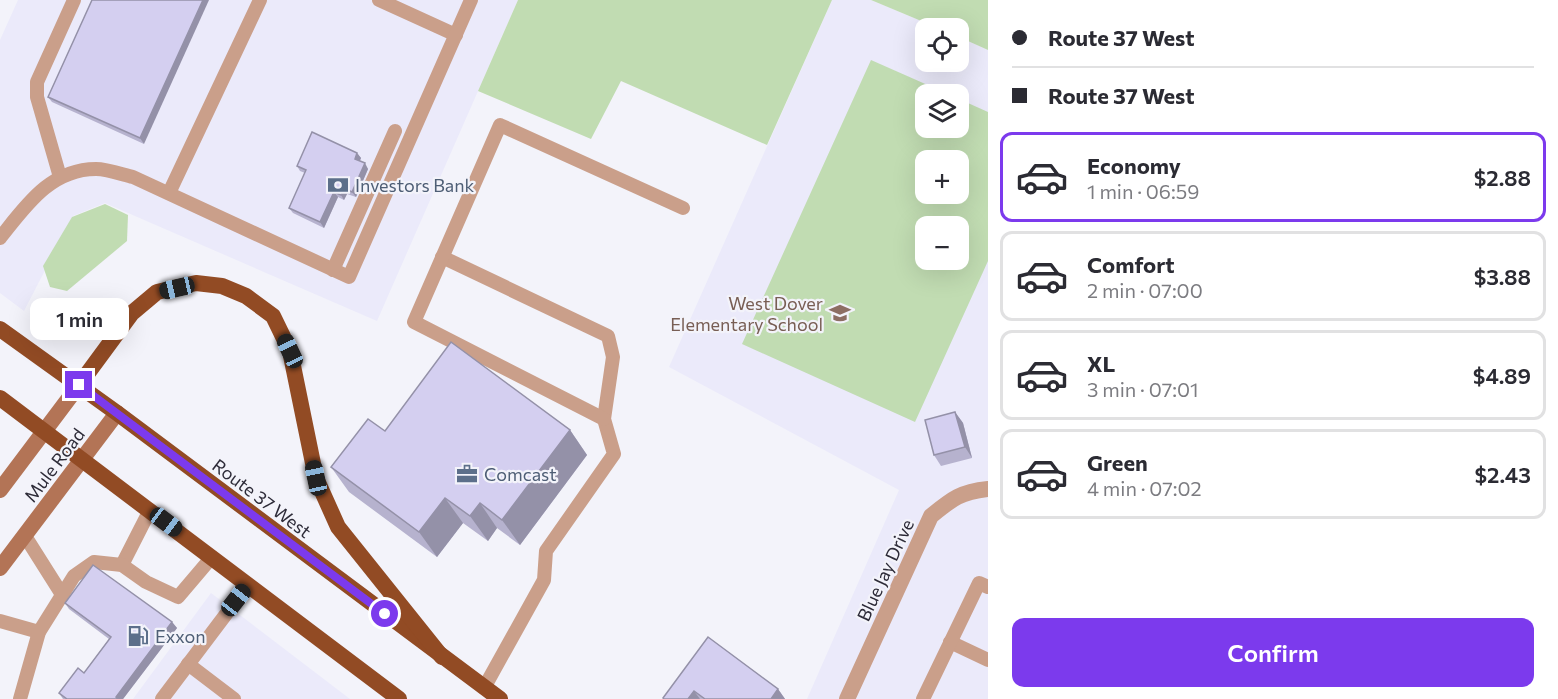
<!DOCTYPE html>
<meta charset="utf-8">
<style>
:root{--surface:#fff;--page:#f7f7f7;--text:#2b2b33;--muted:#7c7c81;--line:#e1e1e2;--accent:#7c3aed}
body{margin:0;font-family:Commissioner,sans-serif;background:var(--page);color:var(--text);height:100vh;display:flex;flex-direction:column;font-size:22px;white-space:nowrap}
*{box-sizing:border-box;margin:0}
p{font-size:20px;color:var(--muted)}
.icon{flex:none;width:33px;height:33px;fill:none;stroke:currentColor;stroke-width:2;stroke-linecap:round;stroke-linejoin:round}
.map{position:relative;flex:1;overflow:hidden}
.details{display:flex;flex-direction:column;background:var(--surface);width:570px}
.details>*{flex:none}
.hud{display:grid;align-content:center;height:132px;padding:0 24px;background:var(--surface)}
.fabs{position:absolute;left:915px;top:18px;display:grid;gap:12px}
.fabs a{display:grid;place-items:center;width:54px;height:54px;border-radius:12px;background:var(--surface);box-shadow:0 6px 24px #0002;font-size:30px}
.end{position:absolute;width:27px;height:27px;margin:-14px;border:8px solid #7c3aed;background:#fff;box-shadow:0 0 0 3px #fff}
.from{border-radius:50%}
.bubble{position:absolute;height:42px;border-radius:12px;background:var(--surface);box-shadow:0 6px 24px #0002;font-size:20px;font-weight:600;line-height:42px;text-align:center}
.car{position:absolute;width:18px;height:36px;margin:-18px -9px;border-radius:8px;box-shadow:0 0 4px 2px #0007;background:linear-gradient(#222 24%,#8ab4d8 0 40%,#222 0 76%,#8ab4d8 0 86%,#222 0)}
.hud b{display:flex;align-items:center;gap:21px;height:57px;font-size:22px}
.hud b+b{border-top:2px solid var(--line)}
.hud i{width:15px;height:15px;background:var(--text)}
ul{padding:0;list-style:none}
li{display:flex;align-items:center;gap:18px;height:90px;margin:0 12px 9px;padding:0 12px;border:3px solid var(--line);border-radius:12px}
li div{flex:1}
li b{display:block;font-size:22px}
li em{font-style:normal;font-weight:600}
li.selected{border-color:var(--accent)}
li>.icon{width:54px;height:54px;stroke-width:1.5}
.button{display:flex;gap:12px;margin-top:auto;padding:12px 24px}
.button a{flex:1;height:69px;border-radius:12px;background:var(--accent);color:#fff;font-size:24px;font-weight:600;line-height:69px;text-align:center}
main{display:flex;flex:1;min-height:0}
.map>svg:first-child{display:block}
.built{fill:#ebeafa;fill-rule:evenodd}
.green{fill:#c1dcb2;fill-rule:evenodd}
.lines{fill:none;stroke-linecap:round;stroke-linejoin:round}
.service{stroke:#ca9f8a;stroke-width:14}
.minor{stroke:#ca9f8a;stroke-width:16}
.secondary{stroke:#b37456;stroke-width:16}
.trunk{stroke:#924b24;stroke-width:16}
.wall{fill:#b6b2ce}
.shaded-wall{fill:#9491a8}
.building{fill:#d4cff0;stroke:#9491a8;stroke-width:1.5}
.route{stroke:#7c3aed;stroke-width:8}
.labels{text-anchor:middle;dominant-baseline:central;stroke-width:4.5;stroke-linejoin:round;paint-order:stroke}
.service-label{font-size:18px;fill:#4e5e75;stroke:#f3f3fa;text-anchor:start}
.education-label{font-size:18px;fill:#785e54;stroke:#f3f3fa;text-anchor:end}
.street-label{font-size:18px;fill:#2d2b38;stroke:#f3f3fa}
</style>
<main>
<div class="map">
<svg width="988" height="699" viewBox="0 0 988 699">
<rect width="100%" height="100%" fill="#f3f3fa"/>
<g class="built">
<polygon points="18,0 518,0 377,321 105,203 73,216 24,311 0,293 0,40"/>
<path d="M832,0H871L938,28H926V62H958L959,37L988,50V699H807L899,490L669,367ZM926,94H958V128H926ZM926,160H958V194H926ZM926,226H958V260H926Z"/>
<polygon points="211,593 350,699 133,699"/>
</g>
<g class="green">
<polygon points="518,0 832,0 767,145 621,81 591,139 478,91"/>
<polygon points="871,0 988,0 988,50 959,37 958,28 938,28"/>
<path d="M871,60L948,94H926V128H958L959,99L988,112V261L915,422L742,344ZM926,160H958V194H926ZM926,226H958V260H926Z"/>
<polygon points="105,204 128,215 127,241 67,291 50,287 43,266 72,217"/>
</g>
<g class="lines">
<g class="service">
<polyline points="379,0 456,35"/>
<polyline points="60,177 37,97 37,82 74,0"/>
<polyline points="169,193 260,0"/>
<path d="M0,238C25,207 50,169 96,169C107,169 121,174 133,177L349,277L471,0"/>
<polyline points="442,257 608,336 613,357 604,419 614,454 546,551 544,580 484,688"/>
<polyline points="333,270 395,131"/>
<polyline points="604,419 414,322 500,125 683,208"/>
<polyline points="25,536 61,593"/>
<polyline points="122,565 150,510"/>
<polyline points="0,621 39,632"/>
<polyline points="950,642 988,660"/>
<polyline points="188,664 234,699"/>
<polyline points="20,699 39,632 74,576 94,562 122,565 146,582 178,597 212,557"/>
<polyline points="162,699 248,585"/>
<polyline points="923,699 979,583 988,587"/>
</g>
<path class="minor" d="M847,699L931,516C952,499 960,492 988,489"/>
<g class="secondary">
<polyline points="0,490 79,385"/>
<polyline points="0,568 117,413"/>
</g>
<g class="trunk">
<polyline points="0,329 117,413 500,699"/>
<polyline points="79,385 132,313 157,292 196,283 222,286 246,296 273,316 290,351 316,478 338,527 442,657"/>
<polyline points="0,398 399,699"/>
</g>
</g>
<g class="wall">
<polygon points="92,0 144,144 52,102 48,97"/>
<polygon points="357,153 361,158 360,161 368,169 356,197 347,194 344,200 338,197 324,228 293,213 289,208 305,173 300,171 297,166"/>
<polygon points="955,412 963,423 972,458 941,466 934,455"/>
<polygon points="570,430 587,455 520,545 497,528 488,541 463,523 437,557 349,492 331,467 385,431"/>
<polygon points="65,603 172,622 177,628 123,699 63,699 59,693 84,673 109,639 69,609"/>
<polygon points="708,637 778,689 785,699 663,699"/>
</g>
<g class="shaded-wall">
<polygon points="203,0 209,0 144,144 140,138"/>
<polygon points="357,153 361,158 358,164 355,159"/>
<polygon points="365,163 368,169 356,197 352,192"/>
<polygon points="344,188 347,194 344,200 341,195"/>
<polygon points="334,192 338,197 324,228 320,222"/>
<polygon points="955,412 963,423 972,458 965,447"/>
<polygon points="570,430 587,455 520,545 502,520"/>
<polygon points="445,498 463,523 437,557 419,532"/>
<polygon points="480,503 497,528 488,541 470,516"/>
<polygon points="172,622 177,628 123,699 117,699 116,697"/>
<polygon points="778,689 785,699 771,699"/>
<polygon points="694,691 700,699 688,699"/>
</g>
<g class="building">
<polygon points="92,0 203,0 140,138 48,97"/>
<polygon points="312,132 357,153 355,159 365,163 352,192 344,188 341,195 334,192 320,222 289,208 306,170 297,166"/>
<polygon points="451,342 570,430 502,520 480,503 470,516 445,498 419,532 331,467 368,419 385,431"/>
<polygon points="955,412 965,447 934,455 925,420"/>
<polygon points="93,565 172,622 116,697 119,699 67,699 59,693 78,668 84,673 111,637 65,603"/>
<polygon points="708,637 778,689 771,699 705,699 694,691 688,699 664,699 663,698"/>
</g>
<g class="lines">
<polyline class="route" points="79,385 385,614"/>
</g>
<defs>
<symbol id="bank-bare" viewBox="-9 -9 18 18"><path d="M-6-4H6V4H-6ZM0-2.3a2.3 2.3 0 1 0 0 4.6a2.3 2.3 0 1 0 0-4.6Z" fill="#5c6f8a" stroke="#f3f3fa" stroke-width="2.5" paint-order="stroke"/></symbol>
<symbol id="school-bare" viewBox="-9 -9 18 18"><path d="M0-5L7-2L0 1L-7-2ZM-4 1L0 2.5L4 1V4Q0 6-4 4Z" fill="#8d6e63" stroke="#f3f3fa" stroke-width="2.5" paint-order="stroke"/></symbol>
<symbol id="office-bare" viewBox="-9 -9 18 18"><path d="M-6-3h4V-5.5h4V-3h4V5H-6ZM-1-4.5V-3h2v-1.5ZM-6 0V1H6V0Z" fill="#5c6f8a" stroke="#f3f3fa" stroke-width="2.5" paint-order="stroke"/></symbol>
<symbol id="fuel-bare" viewBox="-9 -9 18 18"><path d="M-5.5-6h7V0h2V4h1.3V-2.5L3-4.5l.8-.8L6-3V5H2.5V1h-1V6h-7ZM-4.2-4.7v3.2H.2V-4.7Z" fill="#5c6f8a" stroke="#f3f3fa" stroke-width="2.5" paint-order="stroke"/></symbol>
</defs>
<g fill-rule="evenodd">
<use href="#bank-bare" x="323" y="170" width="30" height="30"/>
<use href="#school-bare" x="825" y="298" width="30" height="30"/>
<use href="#office-bare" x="452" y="459" width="30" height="30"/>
<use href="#fuel-bare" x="123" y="621" width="30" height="30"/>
</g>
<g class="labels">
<g class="service-label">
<text x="355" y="185">Investors Bank</text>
<text x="484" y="474">Comcast</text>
<text x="155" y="636">Exxon</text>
</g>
<g class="education-label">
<text x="823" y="303">West Dover<tspan x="823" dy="21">Elementary School</tspan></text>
</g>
<g class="street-label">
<text transform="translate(54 465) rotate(-53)">Mule Road</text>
<text transform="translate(262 498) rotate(37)">Route 37 West</text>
<text transform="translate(885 570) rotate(-65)">Blue Jay Drive</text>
</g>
</g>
</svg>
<div class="fabs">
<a><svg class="icon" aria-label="locate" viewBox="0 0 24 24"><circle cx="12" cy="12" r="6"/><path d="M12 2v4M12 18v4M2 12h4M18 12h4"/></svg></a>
<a><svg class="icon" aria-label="layers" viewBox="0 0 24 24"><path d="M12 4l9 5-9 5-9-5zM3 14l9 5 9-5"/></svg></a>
<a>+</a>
<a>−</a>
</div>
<i class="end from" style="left:385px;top:614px"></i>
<i class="end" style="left:79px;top:385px"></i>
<div class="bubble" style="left:30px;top:298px;width:99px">1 min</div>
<i class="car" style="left:177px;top:288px;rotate:257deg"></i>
<i class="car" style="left:290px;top:351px;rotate:335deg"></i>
<i class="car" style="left:316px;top:478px;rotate:348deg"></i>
<i class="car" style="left:166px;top:522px;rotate:127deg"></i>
<i class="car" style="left:236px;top:600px;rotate:38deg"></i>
</div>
<section class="details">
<div class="hud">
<b><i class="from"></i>Route 37 West</b>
<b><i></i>Route 37 West</b>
</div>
<ul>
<li class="selected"><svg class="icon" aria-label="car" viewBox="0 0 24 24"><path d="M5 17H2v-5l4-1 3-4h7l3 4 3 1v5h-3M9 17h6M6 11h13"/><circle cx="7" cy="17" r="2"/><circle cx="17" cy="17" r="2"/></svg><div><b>Economy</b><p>1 min · 06:59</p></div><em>$2.88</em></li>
<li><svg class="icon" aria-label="car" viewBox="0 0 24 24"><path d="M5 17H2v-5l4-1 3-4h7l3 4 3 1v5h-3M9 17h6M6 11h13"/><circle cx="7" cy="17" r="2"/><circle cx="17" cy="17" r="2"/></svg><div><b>Comfort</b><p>2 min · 07:00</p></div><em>$3.88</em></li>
<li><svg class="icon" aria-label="car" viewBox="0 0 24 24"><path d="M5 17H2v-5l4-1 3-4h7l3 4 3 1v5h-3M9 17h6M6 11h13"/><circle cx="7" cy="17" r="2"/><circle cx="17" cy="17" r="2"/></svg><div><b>XL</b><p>3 min · 07:01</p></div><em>$4.89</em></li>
<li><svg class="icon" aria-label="car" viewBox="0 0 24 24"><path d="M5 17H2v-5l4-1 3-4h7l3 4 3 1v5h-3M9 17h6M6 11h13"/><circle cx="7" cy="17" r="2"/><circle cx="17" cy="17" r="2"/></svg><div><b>Green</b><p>4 min · 07:02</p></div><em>$2.43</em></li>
</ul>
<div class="button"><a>Confirm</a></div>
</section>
</main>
